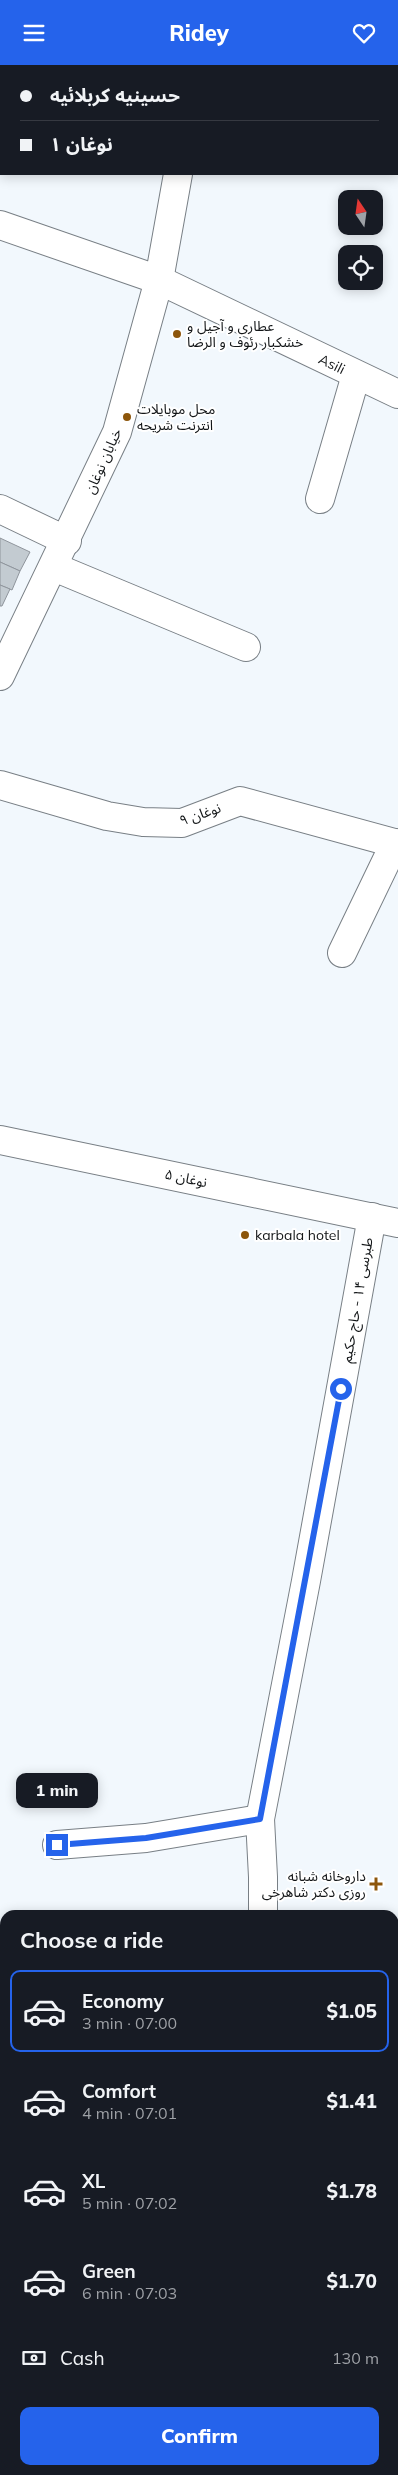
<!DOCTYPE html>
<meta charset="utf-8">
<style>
:root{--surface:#171b24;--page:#20242c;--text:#f1f3f6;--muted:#9ea1a6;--line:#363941;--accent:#2563eb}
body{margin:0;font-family:Mulish,"Noto Sans Arabic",sans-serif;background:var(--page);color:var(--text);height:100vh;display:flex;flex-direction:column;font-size:19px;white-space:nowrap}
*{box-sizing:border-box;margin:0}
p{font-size:16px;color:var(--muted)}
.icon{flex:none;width:28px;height:28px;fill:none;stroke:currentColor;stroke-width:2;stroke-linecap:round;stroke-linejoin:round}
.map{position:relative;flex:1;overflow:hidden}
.drawer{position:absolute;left:0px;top:1845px;width:399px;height:565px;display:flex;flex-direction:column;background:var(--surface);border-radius:15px 15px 0 0;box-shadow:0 2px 12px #0003}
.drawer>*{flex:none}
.banner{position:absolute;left:0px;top:0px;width:399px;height:110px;box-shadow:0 2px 12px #0003;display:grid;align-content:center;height:110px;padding:0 20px;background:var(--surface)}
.needle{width:32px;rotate:347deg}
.buttons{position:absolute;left:338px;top:125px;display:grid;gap:10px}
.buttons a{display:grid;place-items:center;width:45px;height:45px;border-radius:10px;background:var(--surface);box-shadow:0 2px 12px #0003;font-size:25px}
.end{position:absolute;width:22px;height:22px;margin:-11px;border:6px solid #2563eb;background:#fff;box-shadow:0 0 0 2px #fff}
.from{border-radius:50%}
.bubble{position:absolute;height:35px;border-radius:10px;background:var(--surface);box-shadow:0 2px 12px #0003;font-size:16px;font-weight:800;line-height:35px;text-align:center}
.banner b{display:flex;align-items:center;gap:18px;height:48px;font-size:19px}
.banner b+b{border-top:1px solid var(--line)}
.banner i{width:12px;height:12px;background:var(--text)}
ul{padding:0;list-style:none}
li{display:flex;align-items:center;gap:15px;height:82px;margin:0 10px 8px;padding:0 10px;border:2px solid transparent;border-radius:10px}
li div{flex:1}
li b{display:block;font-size:19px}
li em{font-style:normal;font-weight:800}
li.selected{border-color:var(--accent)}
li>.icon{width:45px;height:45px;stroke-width:1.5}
h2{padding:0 20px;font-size:22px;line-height:60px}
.pay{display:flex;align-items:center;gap:12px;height:55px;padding:0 20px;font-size:19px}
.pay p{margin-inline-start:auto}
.button{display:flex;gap:10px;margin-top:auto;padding:10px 20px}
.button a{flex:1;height:58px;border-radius:10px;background:var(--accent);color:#fff;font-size:20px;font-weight:800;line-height:58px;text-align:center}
header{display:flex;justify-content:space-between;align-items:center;height:65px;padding:0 20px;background:var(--accent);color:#fff;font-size:22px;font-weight:800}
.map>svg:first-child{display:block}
.building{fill:#c3cbd1;stroke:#8f959c}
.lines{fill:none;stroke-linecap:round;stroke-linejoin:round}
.service-casing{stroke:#787f85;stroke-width:21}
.minor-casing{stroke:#787f85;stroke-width:30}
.tertiary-casing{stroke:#787f85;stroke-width:30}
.primary-casing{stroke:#787f85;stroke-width:30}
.service{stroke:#fff;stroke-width:19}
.minor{stroke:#fff;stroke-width:28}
.tertiary{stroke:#fff;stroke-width:28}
.primary{stroke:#fff;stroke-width:28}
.route{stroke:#2563eb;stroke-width:6}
.poi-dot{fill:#8d560b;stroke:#fff;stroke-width:2}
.labels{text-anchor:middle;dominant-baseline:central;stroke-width:4;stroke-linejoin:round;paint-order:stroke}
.poi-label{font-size:14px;fill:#121517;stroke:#fff;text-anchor:start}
.street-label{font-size:14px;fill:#121517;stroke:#fff}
</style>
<header><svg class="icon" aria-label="menu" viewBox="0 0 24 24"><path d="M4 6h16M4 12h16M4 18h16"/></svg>Ridey<svg class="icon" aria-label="heart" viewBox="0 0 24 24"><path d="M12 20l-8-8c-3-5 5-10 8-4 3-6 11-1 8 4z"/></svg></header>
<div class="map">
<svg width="398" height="2410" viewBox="0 0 398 2410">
<rect width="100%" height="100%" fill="#f2f8fd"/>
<g class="building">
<polygon points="0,473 30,487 20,506 0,497"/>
<polygon points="0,497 20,506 12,525 0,520"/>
<polygon points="0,520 10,524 2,541 0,541"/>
</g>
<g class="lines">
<defs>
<g id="service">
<polyline points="394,1929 398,1924"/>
<polyline points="394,1959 398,1954"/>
<polyline points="333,2405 333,2410"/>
<polyline points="0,2410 7,2405"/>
<polyline points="28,2410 32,2405"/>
</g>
<g id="minor">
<polyline points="0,160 159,215 398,329"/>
<polyline points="320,434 356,310"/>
<polyline points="0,444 67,476"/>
<polyline points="54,502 246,582"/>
<polyline points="0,720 107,751 143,757 182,758 240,736 398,779"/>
<polyline points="342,888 395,778"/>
<polyline points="0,1075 398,1158"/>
<polyline points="57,1780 146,1773 260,1754"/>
<polyline points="263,1850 263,1812 260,1754 306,1516 372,1152"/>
</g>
<g id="tertiary">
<polyline points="196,1 196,0"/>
<polyline points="0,611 117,367 159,215 178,109"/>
<polyline points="0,1889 5,1891"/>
<polyline points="394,2041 398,2088"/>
<polyline points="394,2148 398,2149"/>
<polyline points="394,2274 398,2277"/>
</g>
<g id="primary">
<polyline points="394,1890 398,1884"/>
<polyline points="394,2010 398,2005"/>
<polyline points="0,2375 5,2370"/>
<polyline points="74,2410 78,2405"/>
</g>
</defs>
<use href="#service" class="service-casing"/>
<use href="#minor" class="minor-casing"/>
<use href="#tertiary" class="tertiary-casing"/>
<use href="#primary" class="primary-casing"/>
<use href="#service" class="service"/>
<use href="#minor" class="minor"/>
<use href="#tertiary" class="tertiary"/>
<use href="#primary" class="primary"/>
</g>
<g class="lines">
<polyline class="route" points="57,1780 146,1773 260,1754 341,1324"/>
</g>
<g class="poi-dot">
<circle cx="177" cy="269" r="5"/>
<circle cx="127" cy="352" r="5"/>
<circle cx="245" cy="1170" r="5"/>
<path d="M373.5 1811.5h5v5h5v5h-5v5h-5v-5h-5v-5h5z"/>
</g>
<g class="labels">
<g class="poi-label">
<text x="187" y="261">عطاری و آجیل و<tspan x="187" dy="16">خشکبار رئوف و الرضا</tspan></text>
<text x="137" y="344">محل موبايلات<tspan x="137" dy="16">انترنت شريحه</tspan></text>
<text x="255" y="1170">karbala hotel</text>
<text x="366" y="1811" text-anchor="end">داروخانه شبانه<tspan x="366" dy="16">روزی دکتر شاهرخی</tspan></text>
</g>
<g class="street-label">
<text transform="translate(332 299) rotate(26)">Asili</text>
<text transform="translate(103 396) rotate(-66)">خیابان نوغان</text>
<text transform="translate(200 749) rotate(-19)">نوغان ۹</text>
<text transform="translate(186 1113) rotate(12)">نوغان ۵</text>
<text transform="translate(357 1235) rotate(-80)">طبرسی ۱۴ - حاج حکیم</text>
</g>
</g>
</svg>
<div class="buttons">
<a><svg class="needle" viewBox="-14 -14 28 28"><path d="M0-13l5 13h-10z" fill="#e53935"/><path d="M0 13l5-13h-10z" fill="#9ea1a6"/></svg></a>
<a><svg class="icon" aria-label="locate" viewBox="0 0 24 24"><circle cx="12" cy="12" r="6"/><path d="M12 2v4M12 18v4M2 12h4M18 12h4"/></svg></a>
</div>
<i class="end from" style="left:341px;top:1324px"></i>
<i class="end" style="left:57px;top:1780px"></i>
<div class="bubble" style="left:16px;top:1708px;width:82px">1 min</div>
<div class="banner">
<b><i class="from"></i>حسینیه کربلائیه</b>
<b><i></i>نوغان ۱</b>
</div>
<section class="drawer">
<h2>Choose a ride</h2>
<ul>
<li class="selected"><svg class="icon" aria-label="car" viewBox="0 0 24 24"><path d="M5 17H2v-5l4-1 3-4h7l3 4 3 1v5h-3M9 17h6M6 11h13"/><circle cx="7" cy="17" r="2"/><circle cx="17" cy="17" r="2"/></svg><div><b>Economy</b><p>3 min · 07:00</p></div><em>$1.05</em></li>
<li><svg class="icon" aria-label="car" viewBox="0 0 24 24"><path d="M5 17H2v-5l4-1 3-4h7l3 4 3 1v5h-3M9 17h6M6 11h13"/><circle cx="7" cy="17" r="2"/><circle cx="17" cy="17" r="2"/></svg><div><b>Comfort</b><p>4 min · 07:01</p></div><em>$1.41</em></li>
<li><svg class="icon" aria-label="car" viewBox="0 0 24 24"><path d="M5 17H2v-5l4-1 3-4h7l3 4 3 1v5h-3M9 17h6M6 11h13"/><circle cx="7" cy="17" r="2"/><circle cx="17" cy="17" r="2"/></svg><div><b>XL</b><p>5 min · 07:02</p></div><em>$1.78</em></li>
<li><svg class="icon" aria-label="car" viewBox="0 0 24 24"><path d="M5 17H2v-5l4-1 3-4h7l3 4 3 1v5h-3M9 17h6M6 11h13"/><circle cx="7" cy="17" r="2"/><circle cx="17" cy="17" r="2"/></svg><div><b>Green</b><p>6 min · 07:03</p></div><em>$1.70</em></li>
</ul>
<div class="pay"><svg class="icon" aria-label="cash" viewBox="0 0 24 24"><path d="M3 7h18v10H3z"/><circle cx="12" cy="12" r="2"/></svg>Cash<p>130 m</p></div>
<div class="button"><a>Confirm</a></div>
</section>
</div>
